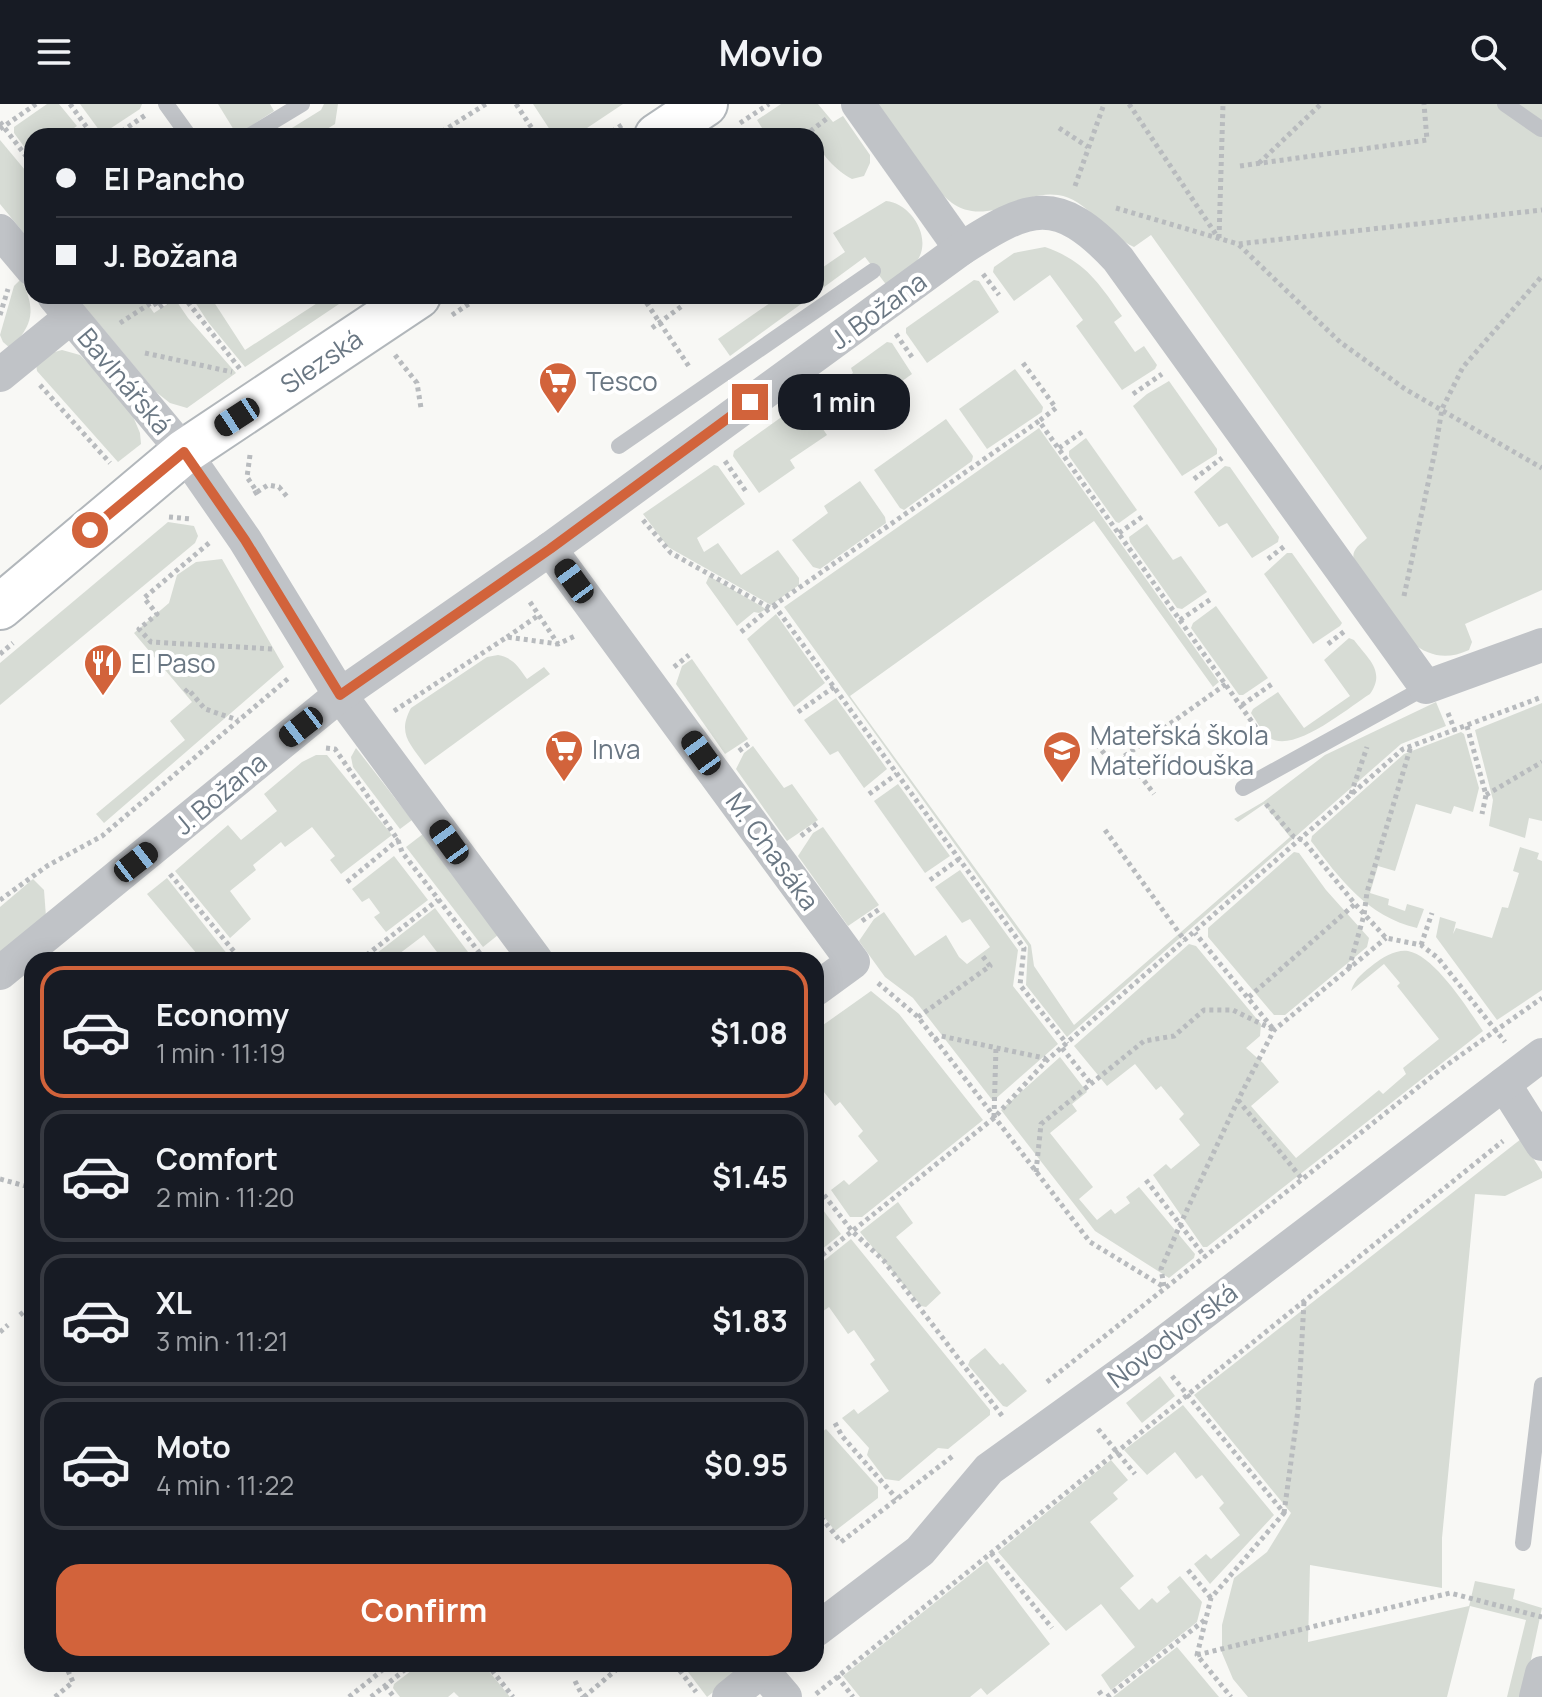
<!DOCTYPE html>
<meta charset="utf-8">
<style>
:root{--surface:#171b24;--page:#242831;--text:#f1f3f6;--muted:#9ea1a6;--line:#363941;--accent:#d2633b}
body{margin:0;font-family:Manrope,sans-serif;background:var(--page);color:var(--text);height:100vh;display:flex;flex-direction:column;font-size:30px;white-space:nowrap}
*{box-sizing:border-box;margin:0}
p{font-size:26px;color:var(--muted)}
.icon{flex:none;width:44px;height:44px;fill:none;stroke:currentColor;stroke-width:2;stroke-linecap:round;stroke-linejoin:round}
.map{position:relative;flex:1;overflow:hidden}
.panel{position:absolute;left:24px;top:848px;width:800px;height:720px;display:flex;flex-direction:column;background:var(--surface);border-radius:24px;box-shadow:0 4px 20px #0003}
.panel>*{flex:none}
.banner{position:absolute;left:24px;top:24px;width:800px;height:176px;border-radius:24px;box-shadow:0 4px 20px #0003;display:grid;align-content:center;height:176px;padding:0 32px;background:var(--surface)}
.end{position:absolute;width:36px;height:36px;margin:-18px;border:10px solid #d2633b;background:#fff;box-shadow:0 0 0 4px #fff}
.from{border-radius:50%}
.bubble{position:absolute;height:56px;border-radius:24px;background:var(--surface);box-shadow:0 4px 20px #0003;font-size:26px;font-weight:700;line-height:56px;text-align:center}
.car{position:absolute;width:24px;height:48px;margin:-24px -12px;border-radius:10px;box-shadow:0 0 6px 2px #0007;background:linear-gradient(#222 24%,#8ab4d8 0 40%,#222 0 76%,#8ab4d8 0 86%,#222 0)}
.banner b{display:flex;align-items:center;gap:28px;height:76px;font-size:30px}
.banner b+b{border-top:2px solid var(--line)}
.banner i{width:20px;height:20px;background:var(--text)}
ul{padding:14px 0 0;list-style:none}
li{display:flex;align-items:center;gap:24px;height:132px;margin:0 16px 12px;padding:0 16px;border:4px solid var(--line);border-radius:24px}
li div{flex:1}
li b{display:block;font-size:30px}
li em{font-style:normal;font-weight:700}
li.active{border-color:var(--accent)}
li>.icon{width:72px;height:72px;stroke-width:1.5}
.cta{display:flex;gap:16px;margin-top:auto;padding:16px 32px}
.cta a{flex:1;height:92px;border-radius:24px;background:var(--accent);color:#fff;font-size:32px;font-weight:700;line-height:92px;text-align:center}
header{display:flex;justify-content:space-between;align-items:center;height:104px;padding:0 32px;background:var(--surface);font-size:36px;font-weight:700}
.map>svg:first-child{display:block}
.green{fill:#d7dcd5}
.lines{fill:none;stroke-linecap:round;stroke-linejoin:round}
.secondary-casing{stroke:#b2b7bb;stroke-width:48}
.path{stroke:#b8bbbe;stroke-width:5;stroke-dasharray:4 4;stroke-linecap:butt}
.service{stroke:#c0c3c7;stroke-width:16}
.minor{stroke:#c0c3c7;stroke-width:34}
.secondary{stroke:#fff;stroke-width:44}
.route{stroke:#d2633b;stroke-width:10}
.labels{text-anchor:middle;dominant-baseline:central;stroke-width:8;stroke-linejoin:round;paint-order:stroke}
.street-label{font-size:26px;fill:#6a7783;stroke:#fff}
.poi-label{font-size:26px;fill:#6a7783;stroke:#fff;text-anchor:start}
</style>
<header><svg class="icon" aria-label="menu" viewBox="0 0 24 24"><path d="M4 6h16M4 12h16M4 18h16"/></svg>Movio<svg class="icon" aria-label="search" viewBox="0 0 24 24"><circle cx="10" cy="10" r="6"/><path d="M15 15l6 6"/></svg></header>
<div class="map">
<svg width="1542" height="1593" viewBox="0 0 1542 1593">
<rect width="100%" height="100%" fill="#f8f8f5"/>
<g class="green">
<polygon points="47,0 59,0 77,22 62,32 32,32 31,52 14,29 14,23"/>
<polygon points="80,0 142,0 140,5 102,30"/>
<polygon points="218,0 270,0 274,7 237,31"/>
<polygon points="324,0 338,0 335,20 316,32 279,32 321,6"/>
<polygon points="533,0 623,0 575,32 554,32"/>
<path d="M781,0H818L833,18L843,12L870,51V59L864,72L852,75C838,68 816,47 816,32H767L757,16Z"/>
<path d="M877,0H1542V486L1465,520L1472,538L1469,546C1447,556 1430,553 1411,538L1354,457C1351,445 1359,442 1367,434L1151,131L1134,143C1110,133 1086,94 1058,91C1032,87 1012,104 987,107C974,109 962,106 952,99C929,82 895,25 877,0Z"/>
<polygon points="0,36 25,66 32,68 32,139 0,100"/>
<path d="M886,97C911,99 933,134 917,157C910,167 897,175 888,183L865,153L816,189V168L845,148L833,129Z"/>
<path d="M1045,143C1085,157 1098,178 1122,212L1114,218L1135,248L1144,242L1157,261L1155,265L1122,286L1076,222L1083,216L1050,171L1014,197L993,168L994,163L1014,149Z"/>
<path d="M21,175C36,205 34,221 10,244L3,238L0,231L14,182Z"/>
<polygon points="974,176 979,177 999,208 927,259 906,229 906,224"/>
<polygon points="76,192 142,192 154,209 175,195 188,214 236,269 187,304 170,299 156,288"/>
<polygon points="191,192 210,192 245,246 328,192 351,192 245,263 208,218"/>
<polygon points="780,192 812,192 730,252 718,235"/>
<polygon points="887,238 892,239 912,270 842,320 822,291 853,269 851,264"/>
<polygon points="62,246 80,251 91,262 132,310 140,329 141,340 118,358 37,267 36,260 47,250"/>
<polygon points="1015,265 1043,303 1042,308 987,345 959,305"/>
<polygon points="1169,277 1217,345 1217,350 1182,372 1133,302 1147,290"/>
<polygon points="801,299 806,300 827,331 790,356 795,364 759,389 733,352 734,347"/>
<polygon points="946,315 973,352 972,357 904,406 900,404 874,366"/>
<polygon points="1039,324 1219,578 1213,583 1094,417 850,592 1031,841 1034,862 1074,921 1290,733 1264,700 1238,718 1234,715 1263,698 1325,651 1436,598 1446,622 1401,640 1067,933 1026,881 1028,842 784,503"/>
<polygon points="1086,334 1137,406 1119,419 1116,418 1069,352 1069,347"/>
<polygon points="714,361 718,362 745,400 697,434 704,448 718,439 741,471 778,446 799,474 799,481 771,501 668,443 643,410"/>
<polygon points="1225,362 1230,363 1279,433 1278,438 1252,454 1227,419 1219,423 1194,388"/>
<polygon points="860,377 885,413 886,419 820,465 813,463 792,436 828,409 824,402"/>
<polygon points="168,418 194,422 198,432 195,439 0,601 0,559"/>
<polygon points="1147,420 1173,456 1181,452 1207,488 1182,505 1177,504 1130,438 1129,433"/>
<polygon points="1287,449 1292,449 1342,519 1340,522 1313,540 1264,470"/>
<polygon points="222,455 284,563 104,719 96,710 185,636 170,617 192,598 134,529 169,499 177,471 196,458"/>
<polygon points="709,472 766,505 759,509 754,508 737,522 706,479"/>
<polygon points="1216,502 1268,574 1243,591 1239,591 1191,524 1193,519"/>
<polygon points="776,510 825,579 794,603 747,535"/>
<path d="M1349,534L1354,536C1368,555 1386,567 1370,590C1349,603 1294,650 1270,634C1263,630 1256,616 1251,609L1253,605L1278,588L1304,624L1350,592L1324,556Z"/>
<path d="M498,551C513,554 518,562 527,575L544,563L550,570L425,661C410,639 397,630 411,604L487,553Z"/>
<polygon points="692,555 748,635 725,650 676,580 682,562"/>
<polygon points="836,594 887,665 864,684 838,647 830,651 804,616"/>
<polygon points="1542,599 1542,717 1529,714 1525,734 1489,722 1493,696 1475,626"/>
<path d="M1461,628L1464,630L1479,684L1473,708L1454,702L1451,710L1416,700L1395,767L1378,762L1370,789L1389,795L1388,801L1405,807L1407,800L1424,805L1417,824C1367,812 1340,775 1311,737L1312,732L1404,650Z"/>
<polygon points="753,642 784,684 792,680 818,716 787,737 736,665 744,649"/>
<polygon points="356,644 412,716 400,725 353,663 351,653"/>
<polygon points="316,651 327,651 392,731 341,770 330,756 335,752 312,723 285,743 281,738 253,761 256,766 230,787 251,815 230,834 175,767 228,721 241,736 277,707 264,690 302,658"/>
<polygon points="898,680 950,752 925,769 874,697"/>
<polygon points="823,723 879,801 848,822 798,752 813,729"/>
<polygon points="423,730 498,831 483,843 406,743"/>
<polygon points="1520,743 1539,749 1537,755 1542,757 1542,886 1497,916 1436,833 1440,813 1456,818 1453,830 1456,824 1492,834 1502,803 1508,804 1519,769 1513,767"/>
<polygon points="1294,748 1299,749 1326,786 1369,834 1367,843 1285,911 1274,911 1208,833 1208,824"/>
<polygon points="394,752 428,796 386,828 374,813 380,809 369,794 362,798 352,785"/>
<polygon points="960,766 1018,846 1013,882 1058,940 993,997 913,894 885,873 859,837 874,815 884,808 915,852 946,831 959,853 967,860 990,843 970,815 962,819 935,783"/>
<polygon points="167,774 232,856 202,856 147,790"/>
<polygon points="33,775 44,786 46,813 0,849 0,803"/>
<polygon points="435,804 471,852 465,856 443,856 424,831 391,856 368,856"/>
<path d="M1189,840L1196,842L1261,920L1260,932L1246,944L1263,959L1279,978L1251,1002L1296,1054L1379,986L1383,990L1406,970L1403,964L1439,935L1397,882L1400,879L1384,860L1351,887C1355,874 1364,868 1374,860C1383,853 1397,845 1408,847C1435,852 1468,905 1483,927L1207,1143H1203L1153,1071L1166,1060L1171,1065L1200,1041L1179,1015L1184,1010L1161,982L1156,986L1135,960L1107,982L1074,942Z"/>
<polygon points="871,887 899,910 983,1016 862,1113 850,1113 831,1086 844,1076 849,1081 878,1057 858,1032 863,1027 840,998 835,1002 816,978 816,926"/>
<polygon points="1060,953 1087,988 1072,1000 1077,1007 1050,1029 1093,1083 1079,1095 1097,1116 1111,1105 1115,1110 1130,1099 1126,1093 1139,1083 1195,1150 1194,1154 1169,1174 1095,1127 1001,1006"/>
<polygon points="1521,1035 1542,1068 1542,1074 1505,1092 1475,1090 1442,1434 1442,1484 1310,1461 1308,1538 1469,1502 1475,1477 1515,1485 1513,1495 1542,1504 1523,1593 1507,1593 1526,1516 1470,1502 1447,1593 1248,1593 1233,1575 1222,1549 1222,1521 1234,1474 1267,1448 1291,1409 1194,1291"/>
<polygon points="817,1098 841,1130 816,1150 816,1099"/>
<polygon points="898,1098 913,1119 896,1133 941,1189 926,1203 921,1202 860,1128"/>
<polygon points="851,1135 990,1306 990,1311 948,1345 938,1344 899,1377 885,1375 867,1351 869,1344 842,1314 854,1305 858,1310 889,1287 870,1260 875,1256 854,1226 848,1230 829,1203 816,1212 816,1163"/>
<polygon points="985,1244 1000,1261 1003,1259 1027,1287 1007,1303 1003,1302 968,1261 970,1256"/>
<polygon points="1160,1272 1175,1292 1142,1319 1126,1299"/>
<polygon points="1183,1301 1274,1411 1210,1480 1194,1460 1206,1450 1211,1455 1240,1431 1219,1404 1224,1399 1202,1371 1196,1375 1175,1348 1147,1371 1124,1346"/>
<polygon points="826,1325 878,1383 878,1394 835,1427 816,1402 816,1333"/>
<polygon points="1111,1356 1128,1376 1113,1389 1118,1395 1090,1418 1134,1472 1120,1484 1139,1506 1152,1494 1157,1499 1170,1488 1167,1483 1180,1472 1202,1498 1197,1518 1111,1586 1101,1571 1135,1543 1101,1500 1066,1527 998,1448"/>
<polygon points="987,1457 1050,1540 987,1591 981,1584 970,1593 860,1593 843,1572"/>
<polygon points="1177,1543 1219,1593 1113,1593"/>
<polygon points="420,1560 483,1560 510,1593 459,1593 454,1588 448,1593 400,1593 393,1584 394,1580"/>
<polygon points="682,1560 748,1560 707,1593"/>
</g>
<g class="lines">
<defs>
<g id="secondary">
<polyline points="657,32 705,0"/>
<polyline points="0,503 184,348 418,192"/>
</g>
</defs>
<use href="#secondary" class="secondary-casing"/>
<g class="path">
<polyline points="70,0 93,32"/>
<polyline points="516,0 537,32"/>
<polyline points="1129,0 1219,135"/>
<polyline points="0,18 32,60"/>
<polyline points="740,19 769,0"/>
<polyline points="1059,24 1088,43"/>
<polyline points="0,25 36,0"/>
<polyline points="115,32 147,10"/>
<polyline points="435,32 486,0"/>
<polyline points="605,32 622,21"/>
<polyline points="804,32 829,13"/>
<polyline points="1259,59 1321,0"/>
<polyline points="1240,62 1427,36 1424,0"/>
<polyline points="1075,82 1104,0"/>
<polyline points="1116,104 1238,140 1542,106"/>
<polyline points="1219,134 1223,0"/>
<polyline points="1239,141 1340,238 1405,285 1542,364"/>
<polyline points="983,170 999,191"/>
<polyline points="150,192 158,204 175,192"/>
<polyline points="183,192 240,265"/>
<polyline points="642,192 690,264"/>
<polyline points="0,211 8,185"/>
<polyline points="452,211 481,192"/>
<polyline points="120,219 154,197"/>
<polyline points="652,224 682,202"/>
<polyline points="896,230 914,256"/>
<polyline points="145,249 232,268"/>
<polyline points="395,251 417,279 421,304"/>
<polyline points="1023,259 1056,304 1039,317"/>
<polyline points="40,281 110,359"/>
<polyline points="1133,290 1162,270"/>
<polyline points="812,293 831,317"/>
<polyline points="1059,344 1082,328"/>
<polyline points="250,351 247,373 257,388 252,391"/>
<polyline points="725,357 747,389"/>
<polyline points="1194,375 1222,354"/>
<polyline points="257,388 268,381 279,383 289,395"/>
<polyline points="169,413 191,415"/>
<polyline points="643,416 671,449 770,504 1039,317 1269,642"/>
<polyline points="1119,429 1142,413"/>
<polyline points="209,439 144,494 157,510 139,525 151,538 274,545"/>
<polyline points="1268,455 1286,441"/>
<polyline points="1404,492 1435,347 1442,305 1463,263 1542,172"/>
<polyline points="530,498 558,540"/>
<polyline points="774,501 1024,844 1020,881 1067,940"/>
<polyline points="1180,516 1211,495"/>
<polyline points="741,528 770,504"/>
<polyline points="507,533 539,511"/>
<polyline points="1328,540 1346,526"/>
<polyline points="0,550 13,539"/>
<polyline points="674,563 689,551"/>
<polyline points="185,588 188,585 205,605 238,616"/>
<polyline points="1242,601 1272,580"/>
<polyline points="394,607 507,533 558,540 575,532"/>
<polyline points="798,608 834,583"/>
<polyline points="1448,609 1455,627"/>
<polyline points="1467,622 1486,691 1482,710"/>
<polyline points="1097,640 1112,660"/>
<polyline points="326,644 335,645 398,736 402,748 485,856"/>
<polyline points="739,647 751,638"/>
<polyline points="1125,651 1154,690"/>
<polyline points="1105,666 1226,580"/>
<polyline points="869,690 897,670"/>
<polyline points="1351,690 1367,643"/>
<polyline points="1486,691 1542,658"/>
<polyline points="1266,700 1294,733 1303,736 1355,800 1386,834 1421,841 1438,854 1505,938"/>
<polyline points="1105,726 1185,837"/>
<polyline points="801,732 819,718"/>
<polyline points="170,770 241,856"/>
<polyline points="930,776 959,755"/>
<polyline points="347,778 399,735"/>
<polyline points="0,796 47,762 102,732 290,573"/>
<polyline points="862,817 881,804"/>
<polyline points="1421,841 1432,809"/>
<polyline points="360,856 438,796"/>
<polyline points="1349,864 1364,811 1367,788 1411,642"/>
<polyline points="878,879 918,913 1090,1138 1164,1183"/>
<polyline points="1249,893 1355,800"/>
<polyline points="918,913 990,862 981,850"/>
<polyline points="935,936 941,932 1044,954 1046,957"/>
<polyline points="1062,944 1092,981"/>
<polyline points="1238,996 1302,1075"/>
<polyline points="994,1013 996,943"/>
<polyline points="1036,1068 1041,1020 1144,937 1174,932 1204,906 1233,906 1274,926 1195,829"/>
<polyline points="0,1075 29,1083 32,1087"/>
<polyline points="1146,1076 1205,1153"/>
<polyline points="824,1091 852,1127 884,1157 1003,1313"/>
<polyline points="816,1156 994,1014 1046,957 1403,645 1542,593"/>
<polyline points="1164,1182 1161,1165 1180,1121 1238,996 1274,926 1386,834"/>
<polyline points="20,1211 32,1201"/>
<polyline points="0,1228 8,1221"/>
<polyline points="1172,1272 1284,1409 1211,1494 1197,1551 1231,1593"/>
<polyline points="1047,1278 1441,965 1542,894"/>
<polyline points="835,1319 842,1332 897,1395"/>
<polyline points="1098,1325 1135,1370"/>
<polyline points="816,1407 841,1438 954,1351"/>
<polyline points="1284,1409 1298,1306 1304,1198"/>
<polyline points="991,1449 1052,1524"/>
<polyline points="1188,1466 1211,1494"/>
<polyline points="1197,1551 1450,1489 1542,1513"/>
<polyline points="487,1560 513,1593"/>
<polyline points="675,1560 696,1588"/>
<polyline points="837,1572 853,1593"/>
<polyline points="575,1577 583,1593"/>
<polyline points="385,1582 394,1593"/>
<polyline points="1099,1587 1103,1593"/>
<polyline points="816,1590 1503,1037"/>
<polyline points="55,1593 73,1578 65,1560"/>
<polyline points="349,1593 390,1560"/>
<polyline points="371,1593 412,1560"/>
<polyline points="584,1593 623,1560"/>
<polyline points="1107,1593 1206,1515"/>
</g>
<g class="service">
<polyline points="166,0 189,32"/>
<polyline points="1505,0 1541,25"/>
<polyline points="249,32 302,0"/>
<polyline points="619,342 873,167"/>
<polyline points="1243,684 1426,583"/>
<polyline points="1523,1439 1542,1281"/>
</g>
<g class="minor">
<polyline points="858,0 961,145"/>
<polyline points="0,127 32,165"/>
<polyline points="54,192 184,348 245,436 340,591 536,856"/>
<polyline points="0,271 71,213"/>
<polyline points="550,445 853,858 816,885"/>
<path d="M0,869L340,591L550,445L961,145C1029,101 1057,89 1118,155L1426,583L1542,541"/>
<polyline points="1504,980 1542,1040"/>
<polyline points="816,1526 920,1447 989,1365 1153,1247 1542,951"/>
<polyline points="762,1566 785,1593"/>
<polyline points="729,1593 770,1560"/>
<polyline points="1536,1593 1542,1569"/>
</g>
<use href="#secondary" class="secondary"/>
</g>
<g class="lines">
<polyline class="route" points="90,426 184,348 245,436 340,591 550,445 750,298"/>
</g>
<defs>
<symbol id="supermarket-pin" viewBox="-11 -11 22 30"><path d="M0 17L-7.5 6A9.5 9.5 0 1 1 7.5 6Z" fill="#d2633b" stroke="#fff"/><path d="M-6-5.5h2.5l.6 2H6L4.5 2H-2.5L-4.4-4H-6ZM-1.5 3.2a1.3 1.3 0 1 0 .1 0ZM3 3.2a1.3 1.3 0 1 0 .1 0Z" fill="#fff"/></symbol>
<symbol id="restaurant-pin" viewBox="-11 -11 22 30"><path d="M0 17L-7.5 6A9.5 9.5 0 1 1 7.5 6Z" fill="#d2633b" stroke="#fff"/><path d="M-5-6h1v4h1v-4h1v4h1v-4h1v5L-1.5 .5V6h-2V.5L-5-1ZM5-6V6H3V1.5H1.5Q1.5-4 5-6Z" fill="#fff"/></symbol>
<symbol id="school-pin" viewBox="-11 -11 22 30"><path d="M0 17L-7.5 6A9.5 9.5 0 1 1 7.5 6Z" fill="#d2633b" stroke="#fff"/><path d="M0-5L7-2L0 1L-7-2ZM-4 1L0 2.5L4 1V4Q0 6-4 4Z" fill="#fff"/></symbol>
</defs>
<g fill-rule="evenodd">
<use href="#supermarket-pin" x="536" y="255" width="44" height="60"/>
<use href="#restaurant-pin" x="81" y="537" width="44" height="60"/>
<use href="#supermarket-pin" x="542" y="623" width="44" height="60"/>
<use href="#school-pin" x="1040" y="624" width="44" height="60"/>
</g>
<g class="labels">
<g class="street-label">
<text transform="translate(878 206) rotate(-36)">J. Božana</text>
<text transform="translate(321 257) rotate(-34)">Slezská</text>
<text transform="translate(125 277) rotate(50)">Bavlnářská</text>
<text transform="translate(220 689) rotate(-40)">J. Božana</text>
<text transform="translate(773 747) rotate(54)">M. Chasáka</text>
<text transform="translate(1172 1231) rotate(-37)">Novodvorská</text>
</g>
<g class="poi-label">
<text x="586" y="277">Tesco</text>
<text x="131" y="559">El Paso</text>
<text x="1090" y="631">Mateřská škola<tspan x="1090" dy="30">Mateřídouška</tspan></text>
<text x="592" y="645">Inva</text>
</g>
</g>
</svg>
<i class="end from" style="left:90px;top:426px"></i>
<i class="end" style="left:750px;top:298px"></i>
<div class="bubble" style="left:778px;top:270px;width:132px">1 min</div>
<i class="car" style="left:237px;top:313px;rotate:237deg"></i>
<i class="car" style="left:574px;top:477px;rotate:324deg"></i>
<i class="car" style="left:301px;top:623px;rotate:232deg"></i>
<i class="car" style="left:701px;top:649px;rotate:324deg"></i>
<i class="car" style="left:449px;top:738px;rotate:324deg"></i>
<i class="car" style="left:136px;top:758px;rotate:52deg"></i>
<div class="banner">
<b><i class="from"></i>El Pancho</b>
<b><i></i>J. Božana</b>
</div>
<section class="panel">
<ul>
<li class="active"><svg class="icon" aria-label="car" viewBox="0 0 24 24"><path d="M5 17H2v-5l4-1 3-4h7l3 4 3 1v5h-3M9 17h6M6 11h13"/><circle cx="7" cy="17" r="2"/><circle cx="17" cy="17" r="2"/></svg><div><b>Economy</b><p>1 min · 11:19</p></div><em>$1.08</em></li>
<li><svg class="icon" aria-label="car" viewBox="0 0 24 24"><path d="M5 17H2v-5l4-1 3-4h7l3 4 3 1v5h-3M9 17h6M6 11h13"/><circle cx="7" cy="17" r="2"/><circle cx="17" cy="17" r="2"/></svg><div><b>Comfort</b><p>2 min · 11:20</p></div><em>$1.45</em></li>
<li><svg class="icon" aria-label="car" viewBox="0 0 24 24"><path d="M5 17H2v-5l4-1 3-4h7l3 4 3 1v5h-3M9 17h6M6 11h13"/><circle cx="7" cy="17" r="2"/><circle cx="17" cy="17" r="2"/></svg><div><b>XL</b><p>3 min · 11:21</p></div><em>$1.83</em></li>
<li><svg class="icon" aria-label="car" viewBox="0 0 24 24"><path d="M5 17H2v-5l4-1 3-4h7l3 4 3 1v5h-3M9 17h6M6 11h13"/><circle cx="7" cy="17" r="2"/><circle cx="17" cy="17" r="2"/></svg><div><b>Moto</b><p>4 min · 11:22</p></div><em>$0.95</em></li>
</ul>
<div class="cta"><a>Confirm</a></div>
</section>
</div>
